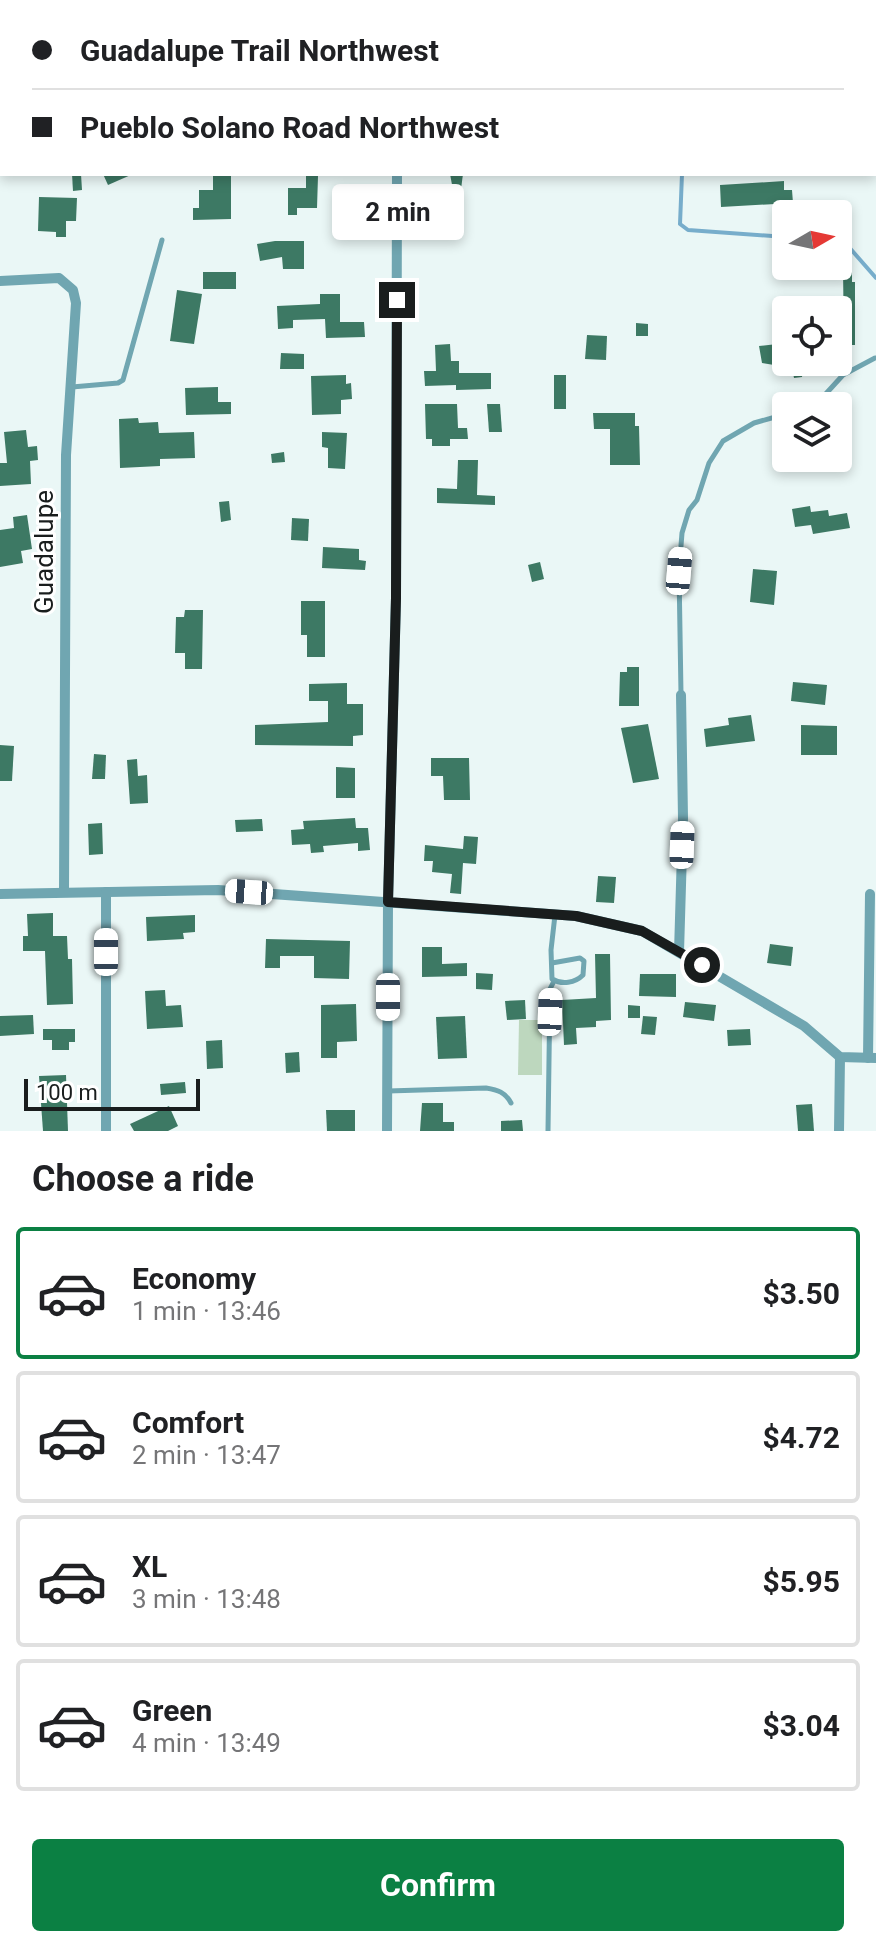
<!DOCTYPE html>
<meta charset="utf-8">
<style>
:root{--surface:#fff;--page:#f6f6f6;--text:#202124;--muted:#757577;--line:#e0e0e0;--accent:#0b8043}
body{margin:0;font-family:Roboto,sans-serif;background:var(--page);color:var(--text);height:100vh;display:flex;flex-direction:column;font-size:30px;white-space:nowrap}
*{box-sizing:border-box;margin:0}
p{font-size:26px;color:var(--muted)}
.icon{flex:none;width:44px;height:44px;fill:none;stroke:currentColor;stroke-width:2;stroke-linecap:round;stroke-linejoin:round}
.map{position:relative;height:1131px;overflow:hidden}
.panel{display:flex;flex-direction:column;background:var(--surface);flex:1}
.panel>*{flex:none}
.hud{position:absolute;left:0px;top:0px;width:876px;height:176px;box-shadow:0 4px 12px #0003;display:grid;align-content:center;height:176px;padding:0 32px;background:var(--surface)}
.needle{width:52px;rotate:81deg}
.fabs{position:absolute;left:772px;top:200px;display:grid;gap:16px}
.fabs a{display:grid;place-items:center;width:80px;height:80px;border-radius:8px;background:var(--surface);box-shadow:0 4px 12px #0003;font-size:40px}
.scale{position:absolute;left:24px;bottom:20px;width:176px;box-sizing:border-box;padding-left:8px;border:4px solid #191d1d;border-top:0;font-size:22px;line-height:28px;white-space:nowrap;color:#191d1d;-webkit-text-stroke:6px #fff;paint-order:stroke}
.end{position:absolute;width:36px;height:36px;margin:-18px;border:10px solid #191d1d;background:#fff;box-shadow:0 0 0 4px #fff}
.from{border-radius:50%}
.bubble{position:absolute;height:56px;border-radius:8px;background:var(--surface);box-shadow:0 4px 12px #0003;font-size:26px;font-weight:700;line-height:56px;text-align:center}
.car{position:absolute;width:24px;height:48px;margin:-24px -12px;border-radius:10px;box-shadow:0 0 6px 2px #0007;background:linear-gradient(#fff 24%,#345 0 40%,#fff 0 76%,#345 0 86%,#fff 0)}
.hud b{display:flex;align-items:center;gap:28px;height:76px;font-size:30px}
.hud b+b{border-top:2px solid var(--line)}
.hud i{width:20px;height:20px;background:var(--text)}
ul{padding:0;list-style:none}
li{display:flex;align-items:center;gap:24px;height:132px;margin:0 16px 12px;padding:0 16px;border:4px solid var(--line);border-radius:8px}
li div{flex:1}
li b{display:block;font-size:30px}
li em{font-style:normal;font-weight:700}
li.active{border-color:var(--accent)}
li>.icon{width:72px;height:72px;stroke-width:1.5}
h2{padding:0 32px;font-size:36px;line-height:96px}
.button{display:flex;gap:16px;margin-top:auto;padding:16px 32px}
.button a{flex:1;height:92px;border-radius:8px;background:var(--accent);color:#fff;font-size:32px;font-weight:700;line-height:92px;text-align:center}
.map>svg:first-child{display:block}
.green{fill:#bdd7be}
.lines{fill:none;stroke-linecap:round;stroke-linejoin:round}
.stream{stroke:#77adcb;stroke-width:4}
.building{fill:#3d7964}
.lane{stroke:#70a6b1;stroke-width:5}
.street{stroke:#70a6b1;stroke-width:10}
.route{stroke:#191d1d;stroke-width:10}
.labels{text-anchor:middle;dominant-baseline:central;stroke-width:6;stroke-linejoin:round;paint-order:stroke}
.street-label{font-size:26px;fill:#191d1d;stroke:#fff}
</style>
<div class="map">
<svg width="876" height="1131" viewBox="0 0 876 1131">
<rect width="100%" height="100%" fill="#eaf7f6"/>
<g class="green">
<polygon points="391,0 543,0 544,2 392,2"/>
<polygon points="519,1020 542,1020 542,1075 518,1075"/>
</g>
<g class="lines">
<g class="stream">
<polyline points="304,0 309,2"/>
<polyline points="682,174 680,224 688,230 786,237"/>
<polyline points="838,243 848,246 876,278"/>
</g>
</g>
<g class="building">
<polygon points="72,174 81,174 82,190 73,191"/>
<polygon points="103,174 133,174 108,185"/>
<polygon points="213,174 231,174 231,219 193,220 193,208 199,208 199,190 213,190"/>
<polygon points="450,174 463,174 461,189 453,190"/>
<polygon points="306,176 318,176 317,208 297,208 297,215 288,215 288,188 306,188"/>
<polygon points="784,181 784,190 792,190 793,203 721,207 720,185"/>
<polygon points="39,197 77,198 76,221 66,221 66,237 56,237 56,232 38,231"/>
<polygon points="275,241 304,241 304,269 283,269 282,257 260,261 257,244"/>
<polygon points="843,269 852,269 852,282 855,282 855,345 844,345"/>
<rect x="203" y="272" width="33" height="17"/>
<polygon points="177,290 202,294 194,344 170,341"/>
<polygon points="320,294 340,294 340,322 364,322 365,337 326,338 325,319 293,320 293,328 278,329 277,306 320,304"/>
<polygon points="636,323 648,324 648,336 636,336"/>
<polygon points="587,335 607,336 606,360 585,359"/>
<polygon points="786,343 786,362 774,360 774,365 762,363 759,346"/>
<polygon points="450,344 451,361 459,361 459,373 491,373 491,389 456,390 456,385 425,386 424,371 436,371 435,345"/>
<polygon points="281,353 304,354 304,369 280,369"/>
<polygon points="788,362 834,362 833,375 803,370 802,377 794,378 792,368 787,367"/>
<polygon points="346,375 346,384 351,383 352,399 341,400 341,414 312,415 311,376"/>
<rect x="554" y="375" width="12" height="34"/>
<polygon points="218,387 218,402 231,402 231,414 186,415 185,388"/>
<polygon points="425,404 457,404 458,428 467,428 468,439 450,439 450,446 432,446 432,439 426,439"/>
<polygon points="487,404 500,404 502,432 489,432"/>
<polygon points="593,413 635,413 635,426 639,426 640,465 610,465 610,429 594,429"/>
<polygon points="138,418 139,423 158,422 159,433 194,432 195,458 160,459 160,466 120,468 119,419"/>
<polygon points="26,430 28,447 37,446 38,460 30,461 31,484 0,486 0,463 7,463 4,432"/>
<polygon points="322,432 347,433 345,469 328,468 328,448 322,447"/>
<polygon points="284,452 285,462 272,463 271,454"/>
<polygon points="458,460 478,460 477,495 495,496 495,505 437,503 437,488 457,489"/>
<polygon points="229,501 231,520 221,522 219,502"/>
<polygon points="810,506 811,512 828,510 829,516 847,513 850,528 813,534 811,525 795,527 792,509"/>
<polygon points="27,515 32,549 21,551 23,563 0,567 0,530 14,528 13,517"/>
<polygon points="292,518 309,519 308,541 291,540"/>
<polygon points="323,547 359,549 359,560 366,561 365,570 322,568"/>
<polygon points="540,562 544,579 532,582 528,565"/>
<polygon points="753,569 777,571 774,605 750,602"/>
<polygon points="301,601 325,601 325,657 307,657 307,635 301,635"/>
<polygon points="185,610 203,610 202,669 185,669 185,653 175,653 176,617 184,617"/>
<polygon points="627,667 639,667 639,706 619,706 620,672 627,672"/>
<polygon points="793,682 827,685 825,705 791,701"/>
<polygon points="347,683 347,704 363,704 363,735 353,736 353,746 255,745 255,725 328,722 328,701 309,701 309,684"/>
<polygon points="751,715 755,741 706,747 704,729 729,725 728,718"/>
<polygon points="648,724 659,779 633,783 621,728"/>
<polygon points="801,725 837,726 837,755 801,755"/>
<polygon points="0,745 14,746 12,781 0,781"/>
<polygon points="94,754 106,755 105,779 92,779"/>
<polygon points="431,758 469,758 470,800 444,800 443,776 431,776"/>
<polygon points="137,759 138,776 147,775 148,803 130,804 127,760"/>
<polygon points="336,767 355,768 355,798 336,798"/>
<polygon points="355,818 356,828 368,828 370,850 358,851 358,843 323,846 324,852 311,853 310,844 292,845 291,830 304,829 303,821"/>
<polygon points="262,819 263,831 236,832 235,820"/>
<polygon points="102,823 103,854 89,855 88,824"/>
<polygon points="464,836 478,837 476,864 463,863 461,894 450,893 452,874 432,872 433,861 424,861 425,845 463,849"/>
<polygon points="598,876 616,877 614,903 596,902"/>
<polygon points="53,913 53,936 67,936 68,959 72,959 73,1004 47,1005 45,951 23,951 23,936 28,936 27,914"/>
<polygon points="195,915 195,932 183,933 184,939 147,941 146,917"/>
<polygon points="266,939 350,941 349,979 314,978 314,956 280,956 280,968 265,968"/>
<polygon points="770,944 793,947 791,966 767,963"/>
<polygon points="422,947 442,947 442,964 467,963 467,976 422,977"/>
<polygon points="595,954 610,954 611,1020 596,1021 596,1027 576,1028 577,1044 564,1045 562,1000 596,998"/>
<polygon points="476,973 493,974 492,990 476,989"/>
<polygon points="640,974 676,974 676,997 639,996"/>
<polygon points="165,990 166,1006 181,1005 183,1027 147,1029 145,991"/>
<polygon points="525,1000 526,1019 507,1020 505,1001"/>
<polygon points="685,1002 716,1005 714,1021 683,1017"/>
<polygon points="356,1004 357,1041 337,1042 337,1058 321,1058 321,1005"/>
<polygon points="628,1005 640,1006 640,1018 628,1018"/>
<polygon points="33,1015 34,1034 0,1036 0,1016"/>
<polygon points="465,1016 467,1058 438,1059 436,1017"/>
<polygon points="643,1016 657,1017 655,1035 641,1034"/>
<polygon points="43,1029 75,1029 75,1042 69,1042 69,1050 52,1050 52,1040 43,1040"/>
<polygon points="750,1029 751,1045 728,1046 727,1030"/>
<polygon points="222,1040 223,1068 207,1069 206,1041"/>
<polygon points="299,1052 300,1072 286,1073 285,1053"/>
<polygon points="66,1075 68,1131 43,1131 39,1076"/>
<polygon points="185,1082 186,1093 161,1095 160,1084"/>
<polygon points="422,1103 443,1103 443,1122 454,1122 454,1131 420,1131"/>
<polygon points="812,1104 814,1131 798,1131 796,1105"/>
<polygon points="169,1106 178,1126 168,1131 134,1131 130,1124"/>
<polygon points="326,1110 355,1110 355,1131 327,1131"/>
<polygon points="522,1120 523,1131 501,1131 501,1121"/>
</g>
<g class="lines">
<g class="lane">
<polyline points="72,387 118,383 123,380 162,240"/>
<polyline points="809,406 822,398 843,375 875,358"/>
<polyline points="681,694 679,571 682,533 689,510 697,500 709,463 723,441 754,423 786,414"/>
<path d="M552,963L580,958L584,961L583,975C575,983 562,985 552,979L551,950L555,915"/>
<path d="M388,1091L486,1088C498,1090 505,1092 511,1103"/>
<polyline points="548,1131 550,989 554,981"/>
</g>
<g class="street">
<polyline points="0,281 59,278 73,290 76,303 66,455 64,892"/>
<polyline points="0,894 218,890 576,916 642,931 804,1026 840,1057 876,1058"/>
<polyline points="679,952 683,818 681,695"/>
<polyline points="868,1058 870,894"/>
<polyline points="106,1131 106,892"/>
<polyline points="387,1131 388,902 396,598 397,174"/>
<polyline points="839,1131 840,1057"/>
</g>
</g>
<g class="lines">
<polyline class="route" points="397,300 396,598 388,902 576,916 642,931 702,965"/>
</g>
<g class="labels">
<g class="street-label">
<text transform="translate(44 552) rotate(-90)">Guadalupe</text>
</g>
</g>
</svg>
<div class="fabs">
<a><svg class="needle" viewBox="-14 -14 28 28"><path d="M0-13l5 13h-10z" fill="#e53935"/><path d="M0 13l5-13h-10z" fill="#757577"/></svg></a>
<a><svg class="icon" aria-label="locate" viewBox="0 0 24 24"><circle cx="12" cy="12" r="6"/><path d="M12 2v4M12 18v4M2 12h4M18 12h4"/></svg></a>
<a><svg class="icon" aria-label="layers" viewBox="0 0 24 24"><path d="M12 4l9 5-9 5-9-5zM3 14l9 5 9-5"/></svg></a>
</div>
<div class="scale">100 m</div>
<i class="end from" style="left:702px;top:965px"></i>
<i class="end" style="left:397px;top:300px"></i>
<div class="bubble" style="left:332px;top:184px;width:132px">2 min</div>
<i class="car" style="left:679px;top:571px;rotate:5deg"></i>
<i class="car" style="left:682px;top:845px;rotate:2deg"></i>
<i class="car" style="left:249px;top:892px;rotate:274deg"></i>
<i class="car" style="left:106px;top:952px;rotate:0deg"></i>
<i class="car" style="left:388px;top:997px;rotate:180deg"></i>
<i class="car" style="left:550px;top:1012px;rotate:2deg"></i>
<div class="hud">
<b><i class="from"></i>Guadalupe Trail Northwest</b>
<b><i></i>Pueblo Solano Road Northwest</b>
</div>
</div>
<section class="panel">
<h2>Choose a ride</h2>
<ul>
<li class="active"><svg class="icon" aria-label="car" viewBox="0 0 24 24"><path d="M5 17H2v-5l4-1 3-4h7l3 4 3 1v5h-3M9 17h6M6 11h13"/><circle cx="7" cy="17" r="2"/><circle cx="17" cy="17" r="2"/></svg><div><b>Economy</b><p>1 min · 13:46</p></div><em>$3.50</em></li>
<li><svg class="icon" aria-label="car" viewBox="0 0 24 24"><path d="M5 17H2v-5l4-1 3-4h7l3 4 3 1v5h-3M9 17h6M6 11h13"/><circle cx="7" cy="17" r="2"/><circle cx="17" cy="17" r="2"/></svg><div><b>Comfort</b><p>2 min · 13:47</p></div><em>$4.72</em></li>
<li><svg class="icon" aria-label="car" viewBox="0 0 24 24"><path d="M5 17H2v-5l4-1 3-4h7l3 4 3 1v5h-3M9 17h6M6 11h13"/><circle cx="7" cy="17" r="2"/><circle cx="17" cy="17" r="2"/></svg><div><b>XL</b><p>3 min · 13:48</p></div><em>$5.95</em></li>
<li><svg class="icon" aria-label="car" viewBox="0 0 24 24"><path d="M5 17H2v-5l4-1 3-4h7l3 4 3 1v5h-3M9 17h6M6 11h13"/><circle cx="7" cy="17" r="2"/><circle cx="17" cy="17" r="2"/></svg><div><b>Green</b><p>4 min · 13:49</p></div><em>$3.04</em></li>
</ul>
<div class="button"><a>Confirm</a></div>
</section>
